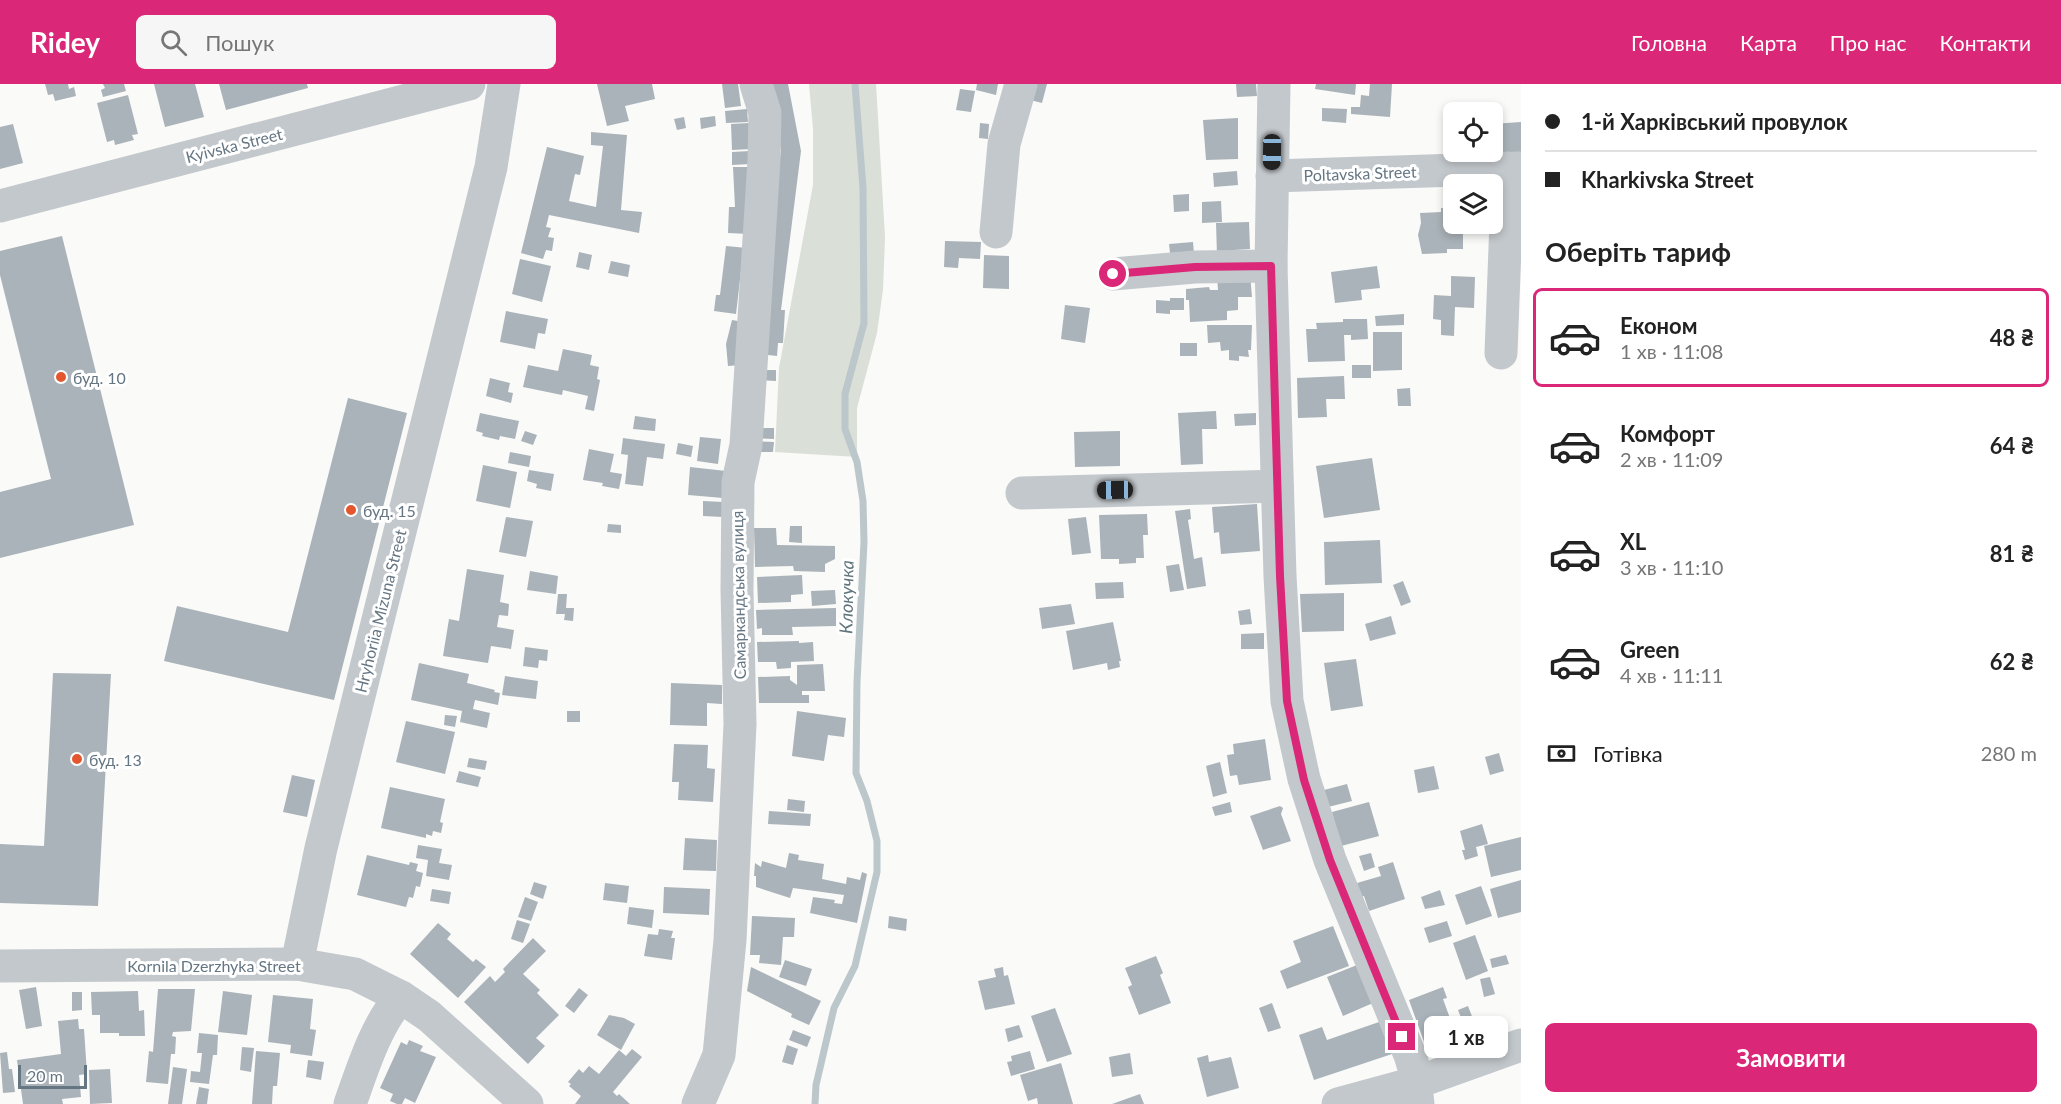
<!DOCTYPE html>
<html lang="uk">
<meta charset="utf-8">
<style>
:root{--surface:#fff;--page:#f6f6f6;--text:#222;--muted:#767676;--line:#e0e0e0;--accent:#db2777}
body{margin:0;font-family:Lato,sans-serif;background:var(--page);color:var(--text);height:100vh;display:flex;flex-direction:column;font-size:22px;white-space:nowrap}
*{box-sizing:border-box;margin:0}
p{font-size:20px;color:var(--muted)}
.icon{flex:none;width:33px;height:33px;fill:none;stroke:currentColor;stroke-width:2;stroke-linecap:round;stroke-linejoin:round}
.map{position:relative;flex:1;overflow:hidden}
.side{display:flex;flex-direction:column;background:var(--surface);width:540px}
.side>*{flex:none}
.banner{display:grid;align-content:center;height:132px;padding:0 24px;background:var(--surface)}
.controls{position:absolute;left:1443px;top:18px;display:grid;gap:12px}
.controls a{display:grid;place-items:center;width:60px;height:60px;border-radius:9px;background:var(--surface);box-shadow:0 3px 9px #0003;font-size:30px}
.scale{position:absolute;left:18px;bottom:15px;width:69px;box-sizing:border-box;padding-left:6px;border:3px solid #657683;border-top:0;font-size:16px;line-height:21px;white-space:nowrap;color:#657683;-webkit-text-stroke:4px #fff;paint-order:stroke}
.end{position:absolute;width:27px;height:27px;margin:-14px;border:8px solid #db2777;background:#fff;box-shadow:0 0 0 3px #fff}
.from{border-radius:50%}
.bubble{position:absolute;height:42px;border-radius:9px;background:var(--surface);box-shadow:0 3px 9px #0003;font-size:20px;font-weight:700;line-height:42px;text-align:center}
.car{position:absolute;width:18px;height:36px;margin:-18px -9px;border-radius:8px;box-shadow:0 0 4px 2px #0007;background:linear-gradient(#222 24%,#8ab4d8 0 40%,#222 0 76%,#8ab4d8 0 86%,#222 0)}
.banner b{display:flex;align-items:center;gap:21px;height:57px;font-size:22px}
.banner b+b{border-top:2px solid var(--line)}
.banner i{width:15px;height:15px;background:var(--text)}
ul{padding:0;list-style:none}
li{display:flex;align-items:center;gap:18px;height:99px;margin:0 12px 9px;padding:0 12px;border:3px solid transparent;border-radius:9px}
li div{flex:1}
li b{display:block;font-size:22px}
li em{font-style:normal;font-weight:700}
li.on{border-color:var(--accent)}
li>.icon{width:54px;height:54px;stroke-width:1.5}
h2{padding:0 24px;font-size:27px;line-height:72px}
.pay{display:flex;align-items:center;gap:15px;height:66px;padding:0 24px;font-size:22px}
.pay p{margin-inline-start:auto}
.action{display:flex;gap:12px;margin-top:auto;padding:12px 24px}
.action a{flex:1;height:69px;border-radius:9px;background:var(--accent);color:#fff;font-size:24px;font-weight:700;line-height:69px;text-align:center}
header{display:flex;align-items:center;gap:36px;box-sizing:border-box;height:84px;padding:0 30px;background:var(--accent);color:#fff}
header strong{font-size:28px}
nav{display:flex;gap:33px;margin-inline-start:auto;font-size:21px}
.search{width:420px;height:54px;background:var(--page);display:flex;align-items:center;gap:15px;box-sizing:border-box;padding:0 21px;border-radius:9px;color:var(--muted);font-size:22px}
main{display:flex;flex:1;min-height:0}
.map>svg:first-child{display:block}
.green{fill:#dadfd7}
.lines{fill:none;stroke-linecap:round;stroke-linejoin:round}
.stream{stroke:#bbc7cb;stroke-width:7}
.building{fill:#aab3b9}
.minor{stroke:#c3c8cc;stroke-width:33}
.route{stroke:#db2777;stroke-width:8}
.poi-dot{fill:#e4572e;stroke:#fff;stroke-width:2}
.labels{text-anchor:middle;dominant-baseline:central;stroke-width:6;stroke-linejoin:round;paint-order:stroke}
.street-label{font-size:16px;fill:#657683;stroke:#fff}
.poi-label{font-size:16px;fill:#657683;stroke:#fff;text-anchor:start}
.water-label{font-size:18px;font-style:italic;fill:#60757c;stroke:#fff}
</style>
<header>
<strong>Ridey</strong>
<div class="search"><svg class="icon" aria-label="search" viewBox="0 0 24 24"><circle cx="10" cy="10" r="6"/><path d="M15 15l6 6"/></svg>Пошук</div>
<nav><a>Головна</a><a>Карта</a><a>Про нас</a><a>Контакти</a></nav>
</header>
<main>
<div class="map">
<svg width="1521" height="1020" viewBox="0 0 1521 1020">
<rect width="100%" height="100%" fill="#fafaf8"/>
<polygon class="green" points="809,0 876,0 885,153 883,206 877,249 857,324 857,373 775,368 779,284 813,101 813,45"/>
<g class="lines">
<polyline class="stream" points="815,1020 816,1001 834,924 855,882 877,788 877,757 867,717 856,689 857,598 864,458 863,417 857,378 845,345 845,310 864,239 863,104 855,0"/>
</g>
<g class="building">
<polygon points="45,0 68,0 69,5 74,3 76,12 55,17 53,10 48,11"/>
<polygon points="103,0 124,0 126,7 103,13 101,6 105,4"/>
<polygon points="154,0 195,0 204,33 165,43"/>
<polygon points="219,0 307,0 308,4 226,26"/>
<polygon points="597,0 652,0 655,15 625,22 629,37 607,42"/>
<polygon points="722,0 738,0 741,22 725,24"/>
<polygon points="769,0 788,0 801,67 781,226 785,226 783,259 778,259 777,272 759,270 762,225 781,66"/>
<polygon points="977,0 998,0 996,11 976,6"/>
<polygon points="1034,0 1047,0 1042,19 1030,16"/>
<polygon points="1236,0 1256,0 1257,12 1237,13"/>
<polygon points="1316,0 1356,0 1355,11 1315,5"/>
<polygon points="1370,0 1392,0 1390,33 1351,30 1351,23 1360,23 1361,11 1369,12"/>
<polygon points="960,5 975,7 971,28 956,26"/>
<polygon points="128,11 138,50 132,51 134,56 115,61 114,56 107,58 97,19"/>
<polygon points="1322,24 1347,25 1346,39 1322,37"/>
<polygon points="747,25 748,38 726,39 725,27"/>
<polygon points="715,32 716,42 701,45 700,34"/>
<polygon points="684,33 686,44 677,46 674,35"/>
<polygon points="1238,34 1238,75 1206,76 1203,36"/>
<polygon points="1521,38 1521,73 1493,75 1492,40"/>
<polygon points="749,39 751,65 732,66 731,40"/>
<polygon points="980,39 989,40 988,55 979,54"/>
<polygon points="13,40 23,79 0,85 0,43"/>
<polygon points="591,48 627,51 621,126 642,128 639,149 549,131 546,143 551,144 548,153 554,154 552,167 546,166 543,175 521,169 547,63 584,72 580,91 575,90 569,117 596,123 603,62 591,61"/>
<polygon points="750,67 751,80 732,81 732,68"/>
<polygon points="733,83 751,83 749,150 728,149 729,123 735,123"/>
<polygon points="1237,87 1238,101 1214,103 1213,89"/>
<polygon points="1189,110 1189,127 1174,128 1173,111"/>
<polygon points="1221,117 1222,138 1202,139 1202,118"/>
<polygon points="1441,124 1454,124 1454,140 1465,140 1466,150 1463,150 1463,165 1447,165 1447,169 1422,170 1418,151 1421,139 1420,129 1441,128"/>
<polygon points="1249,138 1250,165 1234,166 1217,172 1216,139"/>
<polygon points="62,152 134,441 0,474 0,408 51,395 0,191 0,167"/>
<polygon points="945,157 981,158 980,175 959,174 958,184 944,183"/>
<polygon points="1193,158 1194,170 1171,178 1169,160"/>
<polygon points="726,162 747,164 741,187 736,230 714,227 716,211 720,211"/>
<polygon points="579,168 592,171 589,186 576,183"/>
<polygon points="984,171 1009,172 1009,205 983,204"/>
<polygon points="520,175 551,182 542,218 512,210"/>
<polygon points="611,177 630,181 628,193 608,189"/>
<polygon points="1377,182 1380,204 1361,206 1362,216 1335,219 1331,188"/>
<polygon points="1250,190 1252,213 1238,213 1238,226 1227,227 1227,236 1190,238 1189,216 1186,216 1186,205 1209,203 1210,206 1218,206 1217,192"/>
<polygon points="1451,192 1475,193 1474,224 1455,223 1454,252 1441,251 1441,236 1433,235 1434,211 1451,212"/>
<polygon points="1170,214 1184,214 1184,226 1170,226 1170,230 1156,229 1156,216 1170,217"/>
<polygon points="1065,221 1090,224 1085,259 1061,255"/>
<polygon points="506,227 548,235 545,250 538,249 535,265 500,258"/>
<polygon points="1404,230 1404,241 1376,242 1375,232"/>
<polygon points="1343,235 1367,235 1368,255 1351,256 1351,251 1344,251 1345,277 1308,278 1306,245 1317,245 1316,239 1343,238"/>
<polygon points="732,236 744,238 740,281 728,282 726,260"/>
<polygon points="1207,241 1252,241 1251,266 1248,266 1249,273 1239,272 1239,277 1229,276 1229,266 1221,267 1220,258 1208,259"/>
<polygon points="1373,248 1402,248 1402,286 1373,287"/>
<rect x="1180" y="259" width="17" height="13"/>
<polygon points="563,265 592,271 590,281 599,283 597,295 600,296 594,327 585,325 588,312 563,306 562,311 523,303 528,281 558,287"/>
<rect x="1352" y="281" width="19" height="13"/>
<polygon points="755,286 776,286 776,297 755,296"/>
<polygon points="1344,292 1345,315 1326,315 1327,333 1298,334 1297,294"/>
<polygon points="490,294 510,299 508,308 513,309 511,319 486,312"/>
<polygon points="1410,304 1411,322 1398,322 1397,305"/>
<polygon points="348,314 407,329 334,616 164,577 177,522 288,548"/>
<polygon points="1216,327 1217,345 1202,345 1203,380 1181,381 1178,329"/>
<polygon points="480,329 519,337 515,355 500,352 499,356 482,352 483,349 476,347"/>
<polygon points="1256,329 1256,341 1235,342 1234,330"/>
<polygon points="635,332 656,335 655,347 633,345"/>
<polygon points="753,344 774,344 774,355 753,354"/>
<polygon points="525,347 537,351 533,361 521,357"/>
<polygon points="1120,347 1120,382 1075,383 1074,348"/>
<polygon points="700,353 721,355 718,380 697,377"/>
<polygon points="623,354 665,360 663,375 647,373 643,402 625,400 628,371 621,370"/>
<polygon points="753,357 774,358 773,368 753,368"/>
<polygon points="678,359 693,362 691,373 676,370"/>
<polygon points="589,365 614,370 610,388 622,390 619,405 602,402 603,399 583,396"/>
<polygon points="510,368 531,372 529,383 508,379"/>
<polygon points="1372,374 1380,426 1324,434 1316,382"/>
<polygon points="483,381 517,388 510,424 476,417"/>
<polygon points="690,383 726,387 723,414 688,411"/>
<polygon points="529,386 554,390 551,407 536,404 537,400 527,397"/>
<polygon points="703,417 723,418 723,433 703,432"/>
<polygon points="1257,420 1260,467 1221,470 1219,448 1214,449 1212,423"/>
<polygon points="1190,425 1191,435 1188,436 1194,475 1202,473 1206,502 1187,505 1175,427"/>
<polygon points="1147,430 1148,451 1143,451 1144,474 1136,474 1136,479 1119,480 1119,475 1101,475 1099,431"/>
<polygon points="506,433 533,437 526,473 499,468"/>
<polygon points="1086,433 1091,469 1072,471 1068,435"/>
<polygon points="608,440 621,441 621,449 607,448"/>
<polygon points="790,442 802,442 802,459 789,458"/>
<polygon points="754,444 776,444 777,461 835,462 835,475 825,480 825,488 794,487 793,482 755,483"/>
<polygon points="1380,456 1382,499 1325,501 1324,458"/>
<polygon points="1179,480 1184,506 1170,508 1166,482"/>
<polygon points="467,485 504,491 500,518 509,520 508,532 499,531 497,543 514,546 511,565 491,562 488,579 443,572 449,535 459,537"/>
<polygon points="530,487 558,492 556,510 527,506"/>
<polygon points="802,491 803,510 791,511 791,518 758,519 757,493"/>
<polygon points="1403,497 1411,518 1401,522 1393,501"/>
<polygon points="1123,498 1124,514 1096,515 1095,499"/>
<polygon points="835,506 836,520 812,522 811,507"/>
<polygon points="1344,509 1344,547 1302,548 1300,510"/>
<polygon points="558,510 567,510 566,524 574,524 573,537 564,536 565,530 556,530"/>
<polygon points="1071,520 1075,540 1042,545 1039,524"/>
<polygon points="836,524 836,542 792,543 793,551 762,551 762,544 757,545 756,526"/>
<polygon points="1250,525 1252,540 1240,541 1238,527"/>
<polygon points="1391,532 1396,550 1370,557 1365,540"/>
<polygon points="1113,538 1121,577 1119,577 1120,583 1108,586 1107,579 1073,586 1066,547"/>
<polygon points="1264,549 1264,565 1241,565 1241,550"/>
<polygon points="799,557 799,559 813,558 814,577 791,578 791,584 777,585 776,578 758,578 757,558"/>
<polygon points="525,563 548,566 547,577 539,576 538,584 523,582"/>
<polygon points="1356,575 1363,622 1331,627 1324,579"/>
<polygon points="419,579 469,590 467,599 495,606 494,608 500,609 498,621 475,616 473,625 490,629 487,644 460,638 462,627 411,616"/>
<polygon points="823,580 825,607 802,607 802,611 809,611 809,619 759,619 758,593 790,592 790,596 797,601 797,581"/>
<polygon points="53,589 111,590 98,822 0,819 0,760 44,762"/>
<polygon points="505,592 538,597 536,615 502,611"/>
<polygon points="671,599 722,601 722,620 707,619 707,642 670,641"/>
<rect x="567" y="627" width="13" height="11"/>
<polygon points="797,627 846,634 844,653 828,651 824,677 792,672"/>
<polygon points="445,631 457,632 455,643 444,641"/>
<polygon points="406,637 455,648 445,690 396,678"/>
<polygon points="1265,655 1271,696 1239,701 1237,691 1230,692 1227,671 1234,670 1233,660"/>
<polygon points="674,660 708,661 707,684 715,685 713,718 678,716 679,698 672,698"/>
<polygon points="1499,669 1504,687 1490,691 1485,673"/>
<polygon points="469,674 487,677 485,686 467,683"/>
<polygon points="1220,678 1227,709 1213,713 1206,682"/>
<polygon points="1434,682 1439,705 1418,709 1414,686"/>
<polygon points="459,687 481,693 478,703 456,698"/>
<polygon points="292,691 315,696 307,733 283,728"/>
<polygon points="1347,700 1352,717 1328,723 1324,706"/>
<polygon points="390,703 445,715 440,738 443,739 441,749 433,747 432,752 426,750 426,754 381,744"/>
<polygon points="788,715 805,717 804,728 787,726"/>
<polygon points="1230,718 1232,728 1215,732 1212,723"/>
<polygon points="1369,718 1379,752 1341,762 1332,728"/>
<polygon points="1280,722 1283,724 1281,730 1291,757 1263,766 1250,732"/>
<polygon points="769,727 811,730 810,742 768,740"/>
<polygon points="1482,740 1488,760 1476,763 1478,772 1465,776 1462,766 1465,766 1460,747"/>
<polygon points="1521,753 1521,786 1491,793 1484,762"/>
<polygon points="685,754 717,756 716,787 683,786"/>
<polygon points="418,761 442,765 439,779 452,781 449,796 426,792 428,776 416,774"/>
<polygon points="789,769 799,771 798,776 824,780 822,795 846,800 847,793 860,796 862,788 867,790 857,839 810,829 813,813 835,816 834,819 842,820 844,811 793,804 790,814 756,803 756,792 754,792 755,779 761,783 762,777 786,784"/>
<polygon points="1371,769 1375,783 1364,787 1359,772"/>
<polygon points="367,771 409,781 410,778 418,780 416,787 423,789 420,803 416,802 413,814 409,813 406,823 357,811"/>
<polygon points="1393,778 1405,815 1369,827 1364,812 1361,813 1357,799 1381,792 1378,783"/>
<polygon points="1521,796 1521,828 1498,834 1490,805"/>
<polygon points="534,798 547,802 543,815 530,810"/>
<polygon points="605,799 629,802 627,819 603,816"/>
<polygon points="1481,802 1492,832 1466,841 1455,811"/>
<polygon points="664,803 710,805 709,831 663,829"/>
<polygon points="432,805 451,808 449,820 430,817"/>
<polygon points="1440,806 1445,821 1425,825 1421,813"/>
<polygon points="525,813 538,818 531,837 518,833"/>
<polygon points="629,823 654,826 652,844 627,840"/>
<polygon points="752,832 795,834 794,853 783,853 781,881 759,879 760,871 750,871"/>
<polygon points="889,832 907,835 906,847 888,844"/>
<polygon points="517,836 530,840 523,859 511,855"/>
<polygon points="1447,837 1452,852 1429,859 1424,844"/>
<polygon points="438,839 451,850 447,855 473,878 476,875 486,883 458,914 410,870"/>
<polygon points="1333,842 1349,882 1287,905 1280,887 1301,878 1293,857"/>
<polygon points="659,845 673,847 671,854 675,854 672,876 644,872 648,850 658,851"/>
<polygon points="1475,851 1488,887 1466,896 1453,859"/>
<polygon points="533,854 546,867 523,890 540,906 537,909 559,931 536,954 545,962 528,980 464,918 490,892 495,898 505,888 503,885"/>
<polygon points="1506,871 1509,880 1492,884 1490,875"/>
<polygon points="1156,872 1163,889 1160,891 1171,919 1139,931 1128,903 1132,901 1125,884"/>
<polygon points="785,876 812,885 806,902 779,893"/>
<polygon points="1357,881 1373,919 1343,932 1327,893"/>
<polygon points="751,883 821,917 809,941 791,933 792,930 747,907"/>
<polygon points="1003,883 1004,892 1008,891 1015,920 985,926 978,897 996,893 994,885"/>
<polygon points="1490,893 1495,910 1484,913 1480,895"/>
<polygon points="36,903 42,942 26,945 19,906"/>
<polygon points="1443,903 1447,914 1443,915 1459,959 1464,957 1466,964 1450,970 1448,962 1428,969 1409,916"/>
<polygon points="579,904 588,911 574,929 565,922"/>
<polygon points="158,905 195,905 191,947 173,948 172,952 176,953 175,970 171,970 168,1000 146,998 149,967 153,968"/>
<polygon points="138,907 139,927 144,926 145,952 119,952 119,949 100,949 100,931 92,931 91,908"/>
<polygon points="223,907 252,911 247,951 218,948"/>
<polygon points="72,908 82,908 82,926 72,927"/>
<polygon points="273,911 313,915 310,945 316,946 312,972 290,969 291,961 268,958"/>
<polygon points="1272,919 1281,944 1268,948 1259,924"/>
<polygon points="1468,922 1482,958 1472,962 1458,926"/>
<polygon points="1055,924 1072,970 1047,978 1031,932"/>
<polygon points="609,931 624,934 635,940 621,966 597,951"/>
<polygon points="78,935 79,945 84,945 87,990 79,991 81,1013 62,1015 63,1020 23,1020 17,976 61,970 58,937"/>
<polygon points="1379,938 1392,970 1314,996 1299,951 1322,943 1327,956"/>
<polygon points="1019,941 1023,953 1008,958 1005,945"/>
<polygon points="793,946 811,953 807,963 789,956"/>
<polygon points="199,949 218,951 217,971 213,971 209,1000 190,998 191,987 200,988 202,969 197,969"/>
<polygon points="409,956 423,962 420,967 436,973 415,1019 405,1014 402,1020 397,1020 390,1017 393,1010 380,1004 401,958 407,961"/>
<polygon points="787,961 798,965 793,981 782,978"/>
<polygon points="242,963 254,964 251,988 240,986"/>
<polygon points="632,965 642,973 613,1008 617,1012 619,1010 630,1020 575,1020 581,1012 569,1002 571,1000 568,998 579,985 583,989 589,982 599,990 619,966 626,972"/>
<polygon points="256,967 280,969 277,1002 273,1002 272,1020 252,1020"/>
<polygon points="1030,967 1035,985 1011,992 1007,978 1012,977 1011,972"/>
<polygon points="7,968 9,985 12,985 15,1008 3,1009 0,969"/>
<polygon points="1130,969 1133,990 1112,993 1109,973"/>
<polygon points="1208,971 1209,978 1231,973 1239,1004 1207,1013 1197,974"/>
<polygon points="308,976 324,978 321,996 306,993"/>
<polygon points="1061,979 1073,1020 1038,1020 1037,1014 1028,1017 1020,991"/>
<polygon points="173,983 187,985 182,1020 168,1020"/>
<polygon points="110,985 112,1019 90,1020 89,986"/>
<polygon points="199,1003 209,1005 207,1020 196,1020"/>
<polygon points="1140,1010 1144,1020 1112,1020"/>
</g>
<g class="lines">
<g class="minor">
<polyline points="1274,0 1271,182 1280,492 1287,617 1304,695 1330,776 1410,971 1414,984 1418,1020"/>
<polyline points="1272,92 1521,84"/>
<polyline points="0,122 469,0"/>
<polyline points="996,148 1004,60 1021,0"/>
<polyline points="1113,190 1195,183 1271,182"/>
<polyline points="1501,269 1508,84"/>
<polyline points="1022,409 1277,402"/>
<polyline points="297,880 321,764 491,83 504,0"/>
<polyline points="0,882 297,880 355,890 401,913 429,932 527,1020"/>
<path d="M350,1020C362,986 376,940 401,913"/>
<polyline points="698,1020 719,971 730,856 740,640 737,506 738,398 746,361 764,76 765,29 756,0"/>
<polyline points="1338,1020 1415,999 1521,961"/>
</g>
</g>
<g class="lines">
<polyline class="route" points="1113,190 1195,183 1271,182 1280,492 1287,617 1304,696 1330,776 1402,953"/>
</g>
<g class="poi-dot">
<circle cx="61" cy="293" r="6"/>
<circle cx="351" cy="426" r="6"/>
<circle cx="77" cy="675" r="6"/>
</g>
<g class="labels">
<g class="street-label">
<text transform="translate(234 61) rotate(-14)">Kyivska Street</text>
<text transform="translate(1360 89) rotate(-2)">Poltavska Street</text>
<text transform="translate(738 511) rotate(-91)">Самаркандська вулиця</text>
<text transform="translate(380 527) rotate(-76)">Hryhoriia Mizuna Street</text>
<text x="214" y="881">Kornila Dzerzhyka Street</text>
</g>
<g class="poi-label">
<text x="73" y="293">буд. 10</text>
<text x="363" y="426">буд. 15</text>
<text x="89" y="675">буд. 13</text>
</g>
<g class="water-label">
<text transform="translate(846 513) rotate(-89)">Клокучка</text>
</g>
</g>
</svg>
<div class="controls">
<a><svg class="icon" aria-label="locate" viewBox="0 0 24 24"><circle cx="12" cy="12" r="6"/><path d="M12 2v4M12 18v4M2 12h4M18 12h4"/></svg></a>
<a><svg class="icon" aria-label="layers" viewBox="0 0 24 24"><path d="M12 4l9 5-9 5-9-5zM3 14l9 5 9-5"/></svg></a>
</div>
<div class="scale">20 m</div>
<i class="end from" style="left:1113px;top:190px"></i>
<i class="end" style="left:1402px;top:953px"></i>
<div class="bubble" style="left:1424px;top:932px;width:84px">1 хв</div>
<i class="car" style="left:1272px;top:68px;rotate:181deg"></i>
<i class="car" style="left:1115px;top:406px;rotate:269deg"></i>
</div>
<section class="side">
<div class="banner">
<b><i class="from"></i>1-й Харківський провулок</b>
<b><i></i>Kharkivska Street</b>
</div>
<h2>Оберіть тариф</h2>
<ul>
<li class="on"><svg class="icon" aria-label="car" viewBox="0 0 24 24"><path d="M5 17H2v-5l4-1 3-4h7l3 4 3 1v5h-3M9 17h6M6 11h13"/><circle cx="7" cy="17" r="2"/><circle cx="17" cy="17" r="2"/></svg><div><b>Економ</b><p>1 хв · 11:08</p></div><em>48 ₴</em></li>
<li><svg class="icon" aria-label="car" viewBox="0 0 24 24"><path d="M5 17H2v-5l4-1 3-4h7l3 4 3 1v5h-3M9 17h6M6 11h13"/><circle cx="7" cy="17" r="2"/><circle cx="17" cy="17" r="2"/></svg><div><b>Комфорт</b><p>2 хв · 11:09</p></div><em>64 ₴</em></li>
<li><svg class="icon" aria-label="car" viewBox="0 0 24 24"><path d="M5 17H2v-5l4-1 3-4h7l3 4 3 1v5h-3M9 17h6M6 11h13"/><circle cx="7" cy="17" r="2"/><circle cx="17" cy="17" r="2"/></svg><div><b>XL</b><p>3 хв · 11:10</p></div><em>81 ₴</em></li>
<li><svg class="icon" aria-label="car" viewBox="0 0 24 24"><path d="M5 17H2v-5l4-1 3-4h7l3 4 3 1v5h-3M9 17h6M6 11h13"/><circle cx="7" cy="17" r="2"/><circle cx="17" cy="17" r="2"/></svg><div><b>Green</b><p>4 хв · 11:11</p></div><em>62 ₴</em></li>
</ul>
<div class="pay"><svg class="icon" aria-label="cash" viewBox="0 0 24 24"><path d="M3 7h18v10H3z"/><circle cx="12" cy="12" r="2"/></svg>Готівка<p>280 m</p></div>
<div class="action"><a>Замовити</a></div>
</section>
</main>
